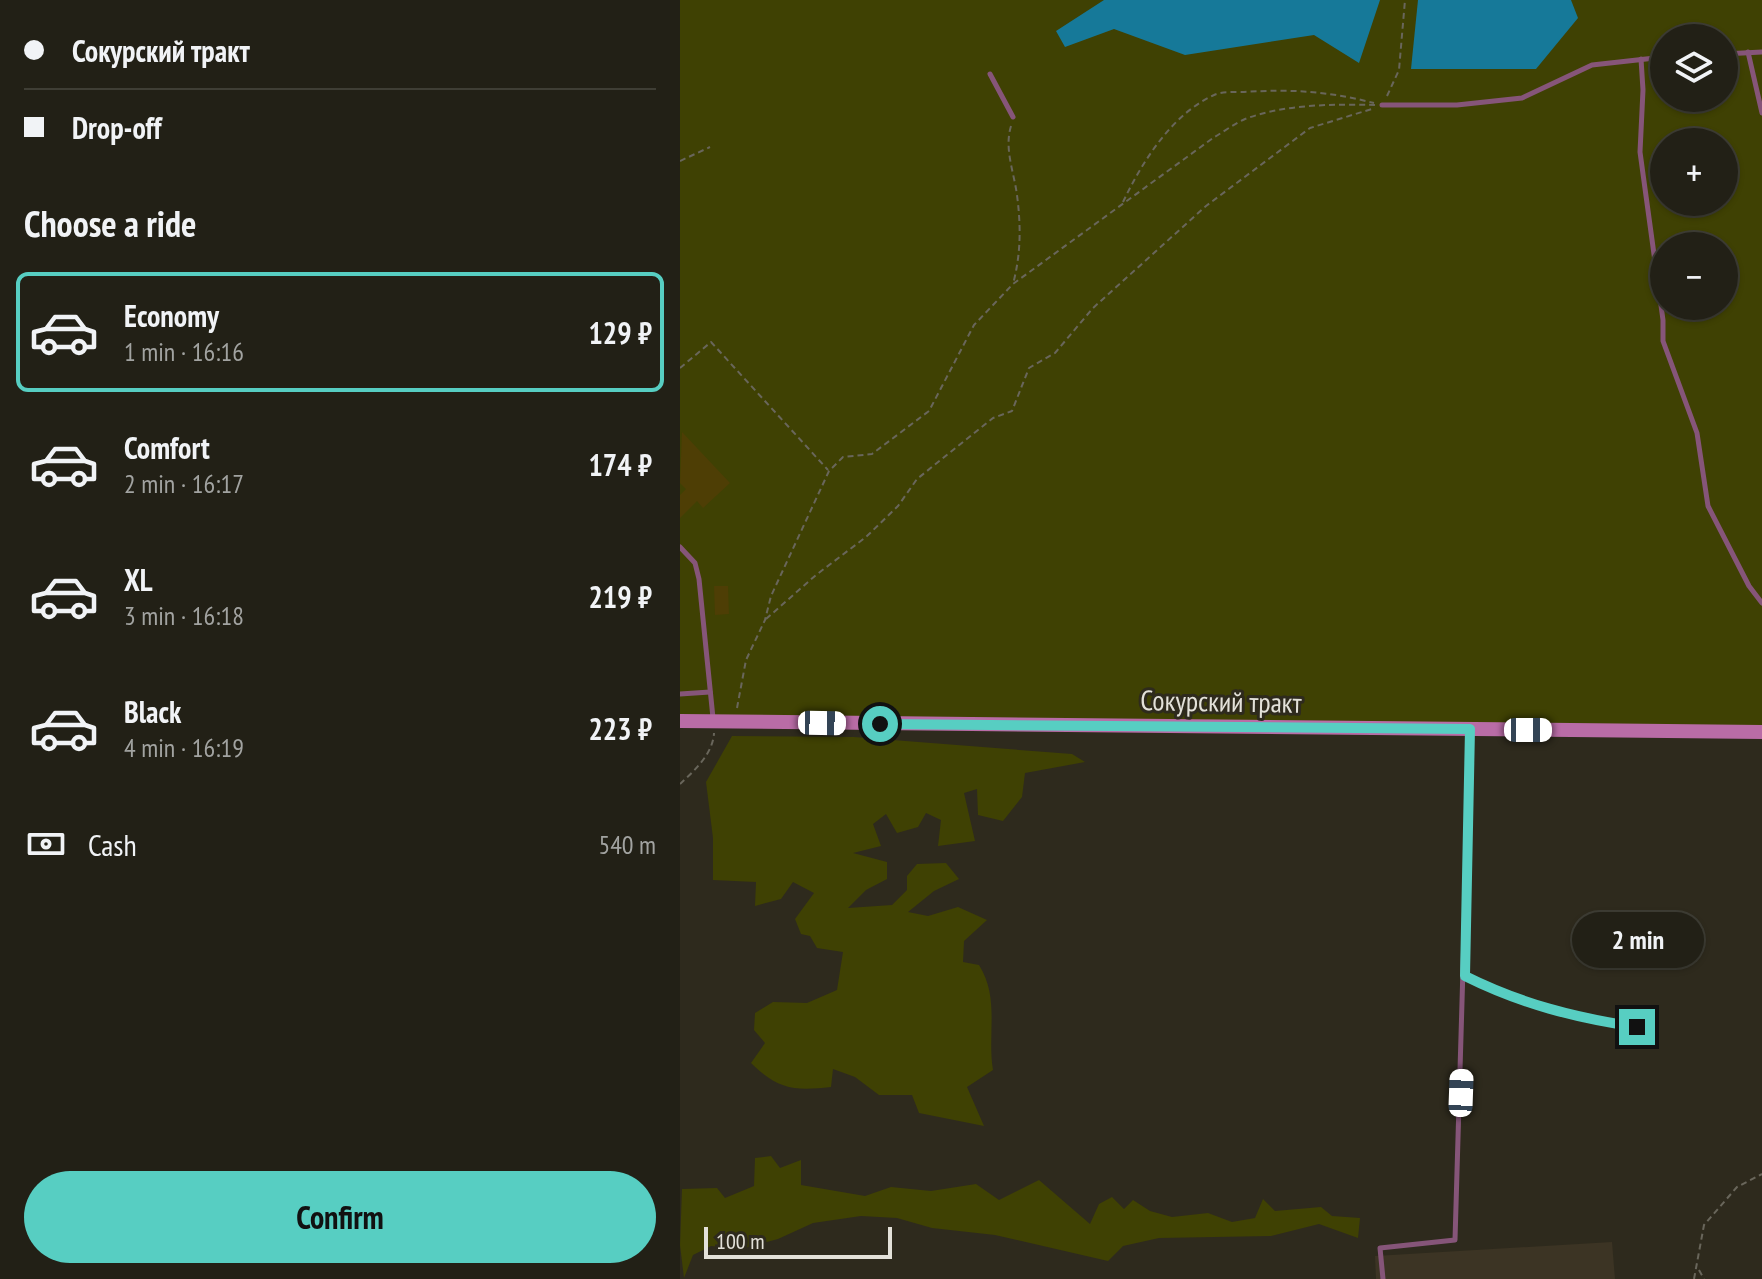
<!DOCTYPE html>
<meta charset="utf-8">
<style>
:root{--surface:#222016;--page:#2e2d23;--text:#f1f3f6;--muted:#a2a3a1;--line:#3f3e35;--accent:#57cec2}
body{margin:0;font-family:"PT Sans Narrow",sans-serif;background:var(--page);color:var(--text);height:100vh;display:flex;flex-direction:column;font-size:30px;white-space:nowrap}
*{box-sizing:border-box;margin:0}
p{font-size:26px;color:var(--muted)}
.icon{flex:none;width:44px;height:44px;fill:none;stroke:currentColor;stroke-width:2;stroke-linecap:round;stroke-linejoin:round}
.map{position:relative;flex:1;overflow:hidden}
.panel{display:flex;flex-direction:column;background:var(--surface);width:680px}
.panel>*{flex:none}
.top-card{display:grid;align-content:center;height:176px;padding:0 24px;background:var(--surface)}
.tools{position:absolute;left:970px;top:24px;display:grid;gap:16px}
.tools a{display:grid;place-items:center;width:88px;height:88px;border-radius:50%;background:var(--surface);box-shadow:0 2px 6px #0004,0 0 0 2px var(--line);font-size:40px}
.scale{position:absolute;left:24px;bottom:20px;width:188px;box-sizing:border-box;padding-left:8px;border:4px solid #e3e1d9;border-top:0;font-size:22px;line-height:28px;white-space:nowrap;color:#e3e1d9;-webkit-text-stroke:6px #2e2a1d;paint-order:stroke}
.end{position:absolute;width:36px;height:36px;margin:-18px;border:10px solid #57cec2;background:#111;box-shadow:0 0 0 4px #111}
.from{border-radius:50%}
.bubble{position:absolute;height:56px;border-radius:28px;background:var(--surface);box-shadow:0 2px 6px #0004,0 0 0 2px var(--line);font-size:26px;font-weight:600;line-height:56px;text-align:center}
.car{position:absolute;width:24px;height:48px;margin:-24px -12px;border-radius:10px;box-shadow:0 0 6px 2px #0007;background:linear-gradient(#fff 24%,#345 0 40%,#fff 0 76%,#345 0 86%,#fff 0)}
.top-card b{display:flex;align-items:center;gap:28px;height:76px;font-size:30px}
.top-card b+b{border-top:2px solid var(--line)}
.top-card i{width:20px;height:20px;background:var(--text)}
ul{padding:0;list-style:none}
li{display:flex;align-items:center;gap:24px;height:120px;margin:0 16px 12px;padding:0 8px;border:4px solid transparent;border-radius:12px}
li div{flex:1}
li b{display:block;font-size:30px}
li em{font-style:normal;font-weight:600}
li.on{border-color:var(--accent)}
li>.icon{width:72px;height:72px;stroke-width:1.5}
h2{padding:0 24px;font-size:36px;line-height:96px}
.pay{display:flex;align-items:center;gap:20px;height:88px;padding:0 24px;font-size:30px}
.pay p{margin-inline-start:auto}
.cta{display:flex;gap:16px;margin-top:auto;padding:16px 24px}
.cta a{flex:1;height:92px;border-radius:48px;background:var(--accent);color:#111;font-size:32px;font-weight:600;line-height:92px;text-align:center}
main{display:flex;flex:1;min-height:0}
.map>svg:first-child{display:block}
.industrial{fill:#3c3424}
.green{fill:#3f4103;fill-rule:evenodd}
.water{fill:#167999}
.building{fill:#4e3e05}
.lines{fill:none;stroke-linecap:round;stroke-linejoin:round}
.path{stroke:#69665b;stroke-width:2;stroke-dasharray:6 4;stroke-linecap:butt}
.lane{stroke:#865579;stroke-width:5}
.secondary{stroke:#b96ca6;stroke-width:14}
.route{stroke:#57cec2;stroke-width:10}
.labels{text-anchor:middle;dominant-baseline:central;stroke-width:6;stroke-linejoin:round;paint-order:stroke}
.street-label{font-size:28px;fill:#e3e1d9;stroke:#2e2a1d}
</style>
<main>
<section class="panel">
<div class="top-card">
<b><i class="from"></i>Сокурский тракт</b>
<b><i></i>Drop-off</b>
</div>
<h2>Choose a ride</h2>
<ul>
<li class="on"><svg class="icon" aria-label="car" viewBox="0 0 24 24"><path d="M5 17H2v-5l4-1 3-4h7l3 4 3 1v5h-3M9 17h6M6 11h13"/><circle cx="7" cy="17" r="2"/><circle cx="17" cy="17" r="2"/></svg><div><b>Economy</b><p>1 min · 16:16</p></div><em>129 ₽</em></li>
<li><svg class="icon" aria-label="car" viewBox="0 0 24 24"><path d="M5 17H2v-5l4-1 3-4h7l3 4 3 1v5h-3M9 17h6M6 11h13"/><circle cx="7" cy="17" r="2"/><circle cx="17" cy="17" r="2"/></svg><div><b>Comfort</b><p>2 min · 16:17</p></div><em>174 ₽</em></li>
<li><svg class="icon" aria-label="car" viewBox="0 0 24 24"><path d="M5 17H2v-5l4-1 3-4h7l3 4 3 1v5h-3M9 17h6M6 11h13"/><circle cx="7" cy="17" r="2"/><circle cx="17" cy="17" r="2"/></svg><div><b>XL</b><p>3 min · 16:18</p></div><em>219 ₽</em></li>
<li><svg class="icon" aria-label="car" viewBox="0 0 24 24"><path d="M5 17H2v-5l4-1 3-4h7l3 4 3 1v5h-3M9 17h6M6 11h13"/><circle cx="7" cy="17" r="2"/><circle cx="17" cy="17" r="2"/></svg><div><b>Black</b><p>4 min · 16:19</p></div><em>223 ₽</em></li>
</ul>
<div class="pay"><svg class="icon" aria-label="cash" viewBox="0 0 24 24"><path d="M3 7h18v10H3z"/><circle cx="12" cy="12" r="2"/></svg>Cash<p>540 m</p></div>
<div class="cta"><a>Confirm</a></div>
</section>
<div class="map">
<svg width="1082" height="1279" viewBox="0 0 1082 1279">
<rect width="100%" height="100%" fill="#2e2a1d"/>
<polygon class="industrial" points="932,1242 935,1279 696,1279 695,1256"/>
<g class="green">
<path d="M0,0H1082V732L0,721ZM984,38H1044V98H984ZM984,142H1044V202H984ZM984,246H1044V306H984Z"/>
<path d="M52,736L174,737L392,754L405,762L345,773L342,797L323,821L298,815L297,789L284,793L295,841L258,846L261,820L246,813L238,827L217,833L206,814L193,824L201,846L173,853L207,862V879L186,890L168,908L212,905L227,890V876L237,864L266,863L279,879L254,891L228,912L248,916L278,907L307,920L284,941L283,962L299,965C320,998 307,1034 313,1070L287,1087L304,1126L239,1113L232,1095H199L175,1077L153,1069L151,1087C115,1091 98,1090 71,1063L85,1043L74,1030L75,1013L93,1002L127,1003L157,990L163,952L137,948L130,936L121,934L115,919L134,893L113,882L101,899L75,906L76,882L33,880V838L26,782Z"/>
<polygon points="91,1156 100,1168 121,1160 121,1185 185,1196 211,1187 251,1191 296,1184 319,1200 359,1180 410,1224 419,1204 432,1197 444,1209 453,1200 470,1211 492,1217 528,1213 552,1222 575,1218 583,1199 595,1211 641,1207 652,1216 680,1218 678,1238 639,1224 591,1236 479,1238 443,1246 428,1261 315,1235 252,1228 217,1218 181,1216 133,1223 98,1239 61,1249 31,1246 13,1255 4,1278 0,1245 2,1189 37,1188 45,1198 74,1186 75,1158"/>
</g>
<g class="water">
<polygon points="424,0 700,0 679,63 634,35 505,55 434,29 385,47 376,31"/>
<polygon points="738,0 891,0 898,18 856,69 731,69"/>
</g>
<g class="building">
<polygon points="2,432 50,483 23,508 17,501 0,518 0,495 6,489 0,483"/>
<polygon points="34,586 48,586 49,614 35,615"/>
</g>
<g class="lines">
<g class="path">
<polyline points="707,96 719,70 725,0"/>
<path d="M331,126C324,149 334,172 337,195C341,226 341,254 333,284"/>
<polyline points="0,161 30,147"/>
<path d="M443,202C462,162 492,114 534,95C542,91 555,92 564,92C612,89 647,91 694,103"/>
<polyline points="0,368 31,342 148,470"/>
<polyline points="86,619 136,575 186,537 218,506 237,479 313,418 332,411 349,368 375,353 413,308 526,206 630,128 695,108"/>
<path d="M57,708L66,660L85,620L91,596L149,471L163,457L192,454L249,411L294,325L333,284L533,138C543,132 554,124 565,119C605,104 654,104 695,105"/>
<path d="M0,784C14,771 33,754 34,733"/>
<polyline points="1019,1270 1024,1279"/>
<polyline points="1014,1279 1024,1225 1057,1187 1082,1174"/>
</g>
<g class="lane">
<polyline points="1068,52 1082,113"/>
<polyline points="1044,54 1082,52"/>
<polyline points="961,59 963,90 960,152 983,320 983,341 1017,433 1028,506 1069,586 1082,603"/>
<polyline points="310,74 333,117"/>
<polyline points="702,105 777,105 842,98 912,65 984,57"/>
<polyline points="0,547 15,563 19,579 33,718"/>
<polyline points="0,694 30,692"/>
<path d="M785,976C840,1004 896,1018 957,1027"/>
<polyline points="703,1279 700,1248 775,1240 790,730"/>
</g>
<polyline class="secondary" points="0,721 1082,732"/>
</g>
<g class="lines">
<path class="route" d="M200,724L790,729L785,976C841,1004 896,1018 957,1027"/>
</g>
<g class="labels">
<g class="street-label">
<text transform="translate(541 701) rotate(1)">Сокурский тракт</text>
</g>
</g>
</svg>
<div class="tools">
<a><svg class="icon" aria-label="layers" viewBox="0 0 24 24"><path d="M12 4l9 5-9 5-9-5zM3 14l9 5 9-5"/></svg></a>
<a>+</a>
<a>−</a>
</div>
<div class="scale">100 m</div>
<i class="end from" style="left:200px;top:724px"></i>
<i class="end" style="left:957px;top:1027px"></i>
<div class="bubble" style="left:892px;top:912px;width:132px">2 min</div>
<i class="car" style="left:142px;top:723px;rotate:91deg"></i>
<i class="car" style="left:848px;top:730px;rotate:90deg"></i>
<i class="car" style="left:781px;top:1093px;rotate:2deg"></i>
</div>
</main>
